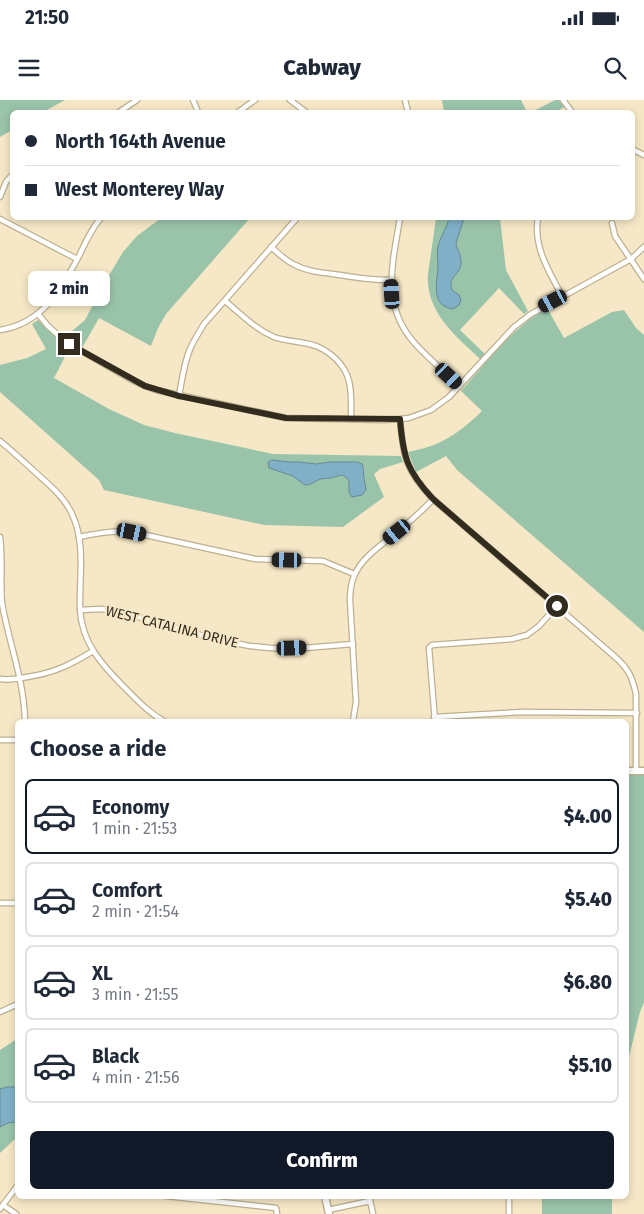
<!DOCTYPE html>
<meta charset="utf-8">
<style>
:root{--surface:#fff;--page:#f2f2f3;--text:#1f2937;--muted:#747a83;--line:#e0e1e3;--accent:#111827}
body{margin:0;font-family:"Fira Sans",sans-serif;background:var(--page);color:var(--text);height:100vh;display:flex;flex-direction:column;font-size:19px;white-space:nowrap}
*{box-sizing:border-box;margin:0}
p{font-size:16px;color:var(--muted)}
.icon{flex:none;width:28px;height:28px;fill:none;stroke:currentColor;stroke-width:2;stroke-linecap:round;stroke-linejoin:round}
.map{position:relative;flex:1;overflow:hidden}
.drawer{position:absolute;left:15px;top:619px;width:614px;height:480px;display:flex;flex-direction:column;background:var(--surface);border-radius:8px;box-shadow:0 2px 8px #0003}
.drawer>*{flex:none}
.guide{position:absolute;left:10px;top:10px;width:625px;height:110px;border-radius:8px;box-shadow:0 2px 8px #0003;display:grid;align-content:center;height:110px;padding:0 15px;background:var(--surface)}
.end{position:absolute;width:22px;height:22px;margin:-11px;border:6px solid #322c1f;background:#fff;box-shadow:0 0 0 2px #fff}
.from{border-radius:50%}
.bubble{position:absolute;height:35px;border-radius:8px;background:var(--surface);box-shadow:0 2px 8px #0003;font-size:16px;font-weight:800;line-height:35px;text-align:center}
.car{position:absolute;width:15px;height:30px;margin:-15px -8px;border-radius:6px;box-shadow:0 0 4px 1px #0007;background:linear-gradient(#222 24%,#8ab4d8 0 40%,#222 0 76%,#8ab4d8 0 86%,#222 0)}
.guide b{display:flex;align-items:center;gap:18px;height:48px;font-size:19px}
.guide b+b{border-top:1px solid var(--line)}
.guide i{width:12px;height:12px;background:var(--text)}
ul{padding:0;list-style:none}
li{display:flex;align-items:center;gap:15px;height:75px;margin:0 10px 8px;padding:0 5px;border:2px solid var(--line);border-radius:8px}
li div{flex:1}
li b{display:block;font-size:19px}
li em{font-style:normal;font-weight:800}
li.current{border-color:var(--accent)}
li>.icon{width:45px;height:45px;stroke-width:1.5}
h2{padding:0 15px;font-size:22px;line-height:60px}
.cta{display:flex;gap:10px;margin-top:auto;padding:10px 15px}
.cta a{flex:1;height:58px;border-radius:8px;background:var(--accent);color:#fff;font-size:20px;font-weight:800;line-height:58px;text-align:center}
.status{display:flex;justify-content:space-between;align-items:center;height:35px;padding:0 25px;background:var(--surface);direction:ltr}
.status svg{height:14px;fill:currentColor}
header{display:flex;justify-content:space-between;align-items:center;height:65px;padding:0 15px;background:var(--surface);font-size:22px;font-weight:800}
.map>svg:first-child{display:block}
.green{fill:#99c4aa}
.water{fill:#80b0c8;stroke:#698895}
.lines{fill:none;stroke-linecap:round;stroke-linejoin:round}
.street-casing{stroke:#bdb08f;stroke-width:7}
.secondary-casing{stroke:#bdb08f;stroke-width:9}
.street{stroke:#fff;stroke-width:4.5}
.secondary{stroke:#fff;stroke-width:6}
.route{stroke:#322c1f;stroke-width:6}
.labels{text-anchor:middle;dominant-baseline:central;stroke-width:4.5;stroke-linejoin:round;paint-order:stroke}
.street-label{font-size:14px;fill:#322c1f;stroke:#f6e8c6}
</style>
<div class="status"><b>21:50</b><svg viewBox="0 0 49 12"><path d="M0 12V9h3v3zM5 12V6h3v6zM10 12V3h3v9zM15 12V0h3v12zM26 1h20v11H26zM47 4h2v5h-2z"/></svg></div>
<header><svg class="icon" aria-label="menu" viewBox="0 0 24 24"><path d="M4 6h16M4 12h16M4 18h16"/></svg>Cabway<svg class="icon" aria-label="search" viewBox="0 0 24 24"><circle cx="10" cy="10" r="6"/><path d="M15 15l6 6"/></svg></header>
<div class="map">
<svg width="644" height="1114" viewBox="0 0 644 1114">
<rect width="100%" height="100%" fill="#f6e8c6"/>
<g class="green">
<polygon points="0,0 65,0 43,12 12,12 12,30 0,37"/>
<polygon points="442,0 521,0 527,12 444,12"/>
<polygon points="555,0 559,0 564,7 556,12 532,12"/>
<polygon points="161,118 250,118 166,214 158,228 151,246 99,218 82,248 65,237 85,220 105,182 123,152 137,136"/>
<path d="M436,118H500L506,170L528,211L524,214L499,188L460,230L485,254L480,259C458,238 430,216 428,183C427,176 429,168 430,160C432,146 434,132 436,118Z"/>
<path d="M547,208L564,238L612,212L624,210L636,228L644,235V532L457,370L446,356L416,372L408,352C416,350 426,348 434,345C453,337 468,325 482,311L461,291C487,262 512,228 547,208Z"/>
<polygon points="38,220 64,245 69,249 54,278 109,309 144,325 175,333 273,354 401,356 403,362 380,369 374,374 384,397 343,427 264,425 104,390 99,380 0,292 0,265 27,258 46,249 32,224"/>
<polygon points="626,675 644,675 644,902 640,912 626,969"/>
<polygon points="17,939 17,1037 0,1053 0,950"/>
<rect x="542" y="1096" width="70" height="18"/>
</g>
<g class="water">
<path d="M449,118H464L456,143C457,150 462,156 461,164C460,175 447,177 452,190L459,195L461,200L459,205L453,209C430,206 437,182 438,167C438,159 436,151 439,143C442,134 447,127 449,118Z"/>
<path d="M272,360L289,362H300L316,364L330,362H358L362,364L363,367L364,378L366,390L362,395L352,397L349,392V381C342,371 339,377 330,378C327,379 324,378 321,379C314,381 312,385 305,385L293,376L269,368L268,362Z"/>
<polygon points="7,987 17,987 17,1022 8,1023 0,1027 0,989"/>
</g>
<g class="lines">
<defs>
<g id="street">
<polyline points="193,0 198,12"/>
<polyline points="290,0 306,12"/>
<polyline points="405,0 408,12"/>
<polyline points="563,0 572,12"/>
<polyline points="119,12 137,0"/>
<polyline points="238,12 255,0"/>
<polyline points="632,49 644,55"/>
<polyline points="0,97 6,82 12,75"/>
<path d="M400,118C393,161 381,203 412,240C426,257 444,271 460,286"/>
<path d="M538,118C533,147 549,171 562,196"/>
<polyline points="0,119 77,159"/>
<polyline points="612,123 615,136 644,179"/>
<path d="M271,147C278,153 285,160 293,164C308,172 324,173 340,175C357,178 374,180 391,180"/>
<path d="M225,201C241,214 255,229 274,237C288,242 302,241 316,246C331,252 345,265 349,281C352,293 351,306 351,319"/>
<polyline points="38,214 48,226 66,242 132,280 145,286 156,290 286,318 384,320 400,319 409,318 431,310 449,297 514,227 531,214 631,159 644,147"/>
<path d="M0,230C42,224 62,189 80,154C86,141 92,128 101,118"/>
<path d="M179,296C182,280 184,263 190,249C194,240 199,232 204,224L297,118"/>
<path d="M400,319C403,357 406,371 433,399L614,556C628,568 632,576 636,594V671"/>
<path d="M0,341C12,351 23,361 34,371C48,384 64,396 72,414C86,443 79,478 80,508C81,543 103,566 126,589C138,601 149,613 164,621"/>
<path d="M0,437C3,459 0,482 2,503C9,544 24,579 25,621"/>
<path d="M79,437C97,433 114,430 132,432L255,459L323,461L354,474"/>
<polyline points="80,510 101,509 118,511 214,539 250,546 271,548 292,549 353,544"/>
<path d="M0,579C9,580 18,579 27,577C54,573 70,565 93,551"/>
<polyline points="434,617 522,612 637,613"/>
<path d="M353,621L356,602L350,500C350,491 351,482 355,474C362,459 375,450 387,440C403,427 419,415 433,399"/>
<polyline points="435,621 429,548 432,545 512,539 527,535 539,526 557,506"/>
<polyline points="0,640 18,640"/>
<polyline points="0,803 18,803"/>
<polyline points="0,912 18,904"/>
<polyline points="166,1096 276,1108 277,1114"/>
<polyline points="369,1096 373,1114"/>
<polyline points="509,1096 509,1114"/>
<polyline points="3,1105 16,1114"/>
<polyline points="0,1109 18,1085"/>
<polyline points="328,1110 370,1101"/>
</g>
<g id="secondary">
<polyline points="626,671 644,671"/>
<polyline points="325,1096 329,1114"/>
</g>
</defs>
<use href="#street" class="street-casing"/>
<use href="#secondary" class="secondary-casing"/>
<use href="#street" class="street"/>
<use href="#secondary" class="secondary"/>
</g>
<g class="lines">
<path class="route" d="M69,244L145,286L179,296L286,318L400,319C403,357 407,371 433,399L557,506"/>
</g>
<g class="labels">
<g class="street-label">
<text transform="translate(172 527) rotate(14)">WEST CATALINA DRIVE</text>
</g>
</g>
</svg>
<i class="end from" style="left:557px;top:506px"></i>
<i class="end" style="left:69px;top:244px"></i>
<div class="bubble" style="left:28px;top:171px;width:82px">2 min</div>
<i class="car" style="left:392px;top:194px;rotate:356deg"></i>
<i class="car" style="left:553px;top:201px;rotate:242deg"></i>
<i class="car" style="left:449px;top:276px;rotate:133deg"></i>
<i class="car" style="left:132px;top:432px;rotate:102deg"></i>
<i class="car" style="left:397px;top:432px;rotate:231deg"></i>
<i class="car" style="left:287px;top:460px;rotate:271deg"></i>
<i class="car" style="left:292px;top:548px;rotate:88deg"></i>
<div class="guide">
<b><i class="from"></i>North 164th Avenue</b>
<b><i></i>West Monterey Way</b>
</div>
<section class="drawer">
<h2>Choose a ride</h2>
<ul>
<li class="current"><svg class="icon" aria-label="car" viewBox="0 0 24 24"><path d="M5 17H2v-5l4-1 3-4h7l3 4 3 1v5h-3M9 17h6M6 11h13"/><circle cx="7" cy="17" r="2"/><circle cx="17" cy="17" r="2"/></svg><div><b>Economy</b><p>1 min · 21:53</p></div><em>$4.00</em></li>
<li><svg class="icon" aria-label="car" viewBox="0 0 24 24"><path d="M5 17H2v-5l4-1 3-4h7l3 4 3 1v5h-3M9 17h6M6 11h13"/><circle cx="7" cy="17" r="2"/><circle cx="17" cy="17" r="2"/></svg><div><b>Comfort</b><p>2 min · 21:54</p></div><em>$5.40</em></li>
<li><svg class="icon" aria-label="car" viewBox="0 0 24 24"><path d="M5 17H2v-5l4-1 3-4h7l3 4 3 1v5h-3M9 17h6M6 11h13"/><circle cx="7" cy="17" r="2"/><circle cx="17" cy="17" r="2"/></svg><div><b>XL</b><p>3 min · 21:55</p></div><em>$6.80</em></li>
<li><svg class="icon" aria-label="car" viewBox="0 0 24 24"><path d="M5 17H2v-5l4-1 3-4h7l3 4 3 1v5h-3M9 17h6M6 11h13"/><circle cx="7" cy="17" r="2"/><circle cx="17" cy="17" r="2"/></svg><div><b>Black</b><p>4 min · 21:56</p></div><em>$5.10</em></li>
</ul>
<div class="cta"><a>Confirm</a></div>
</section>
</div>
